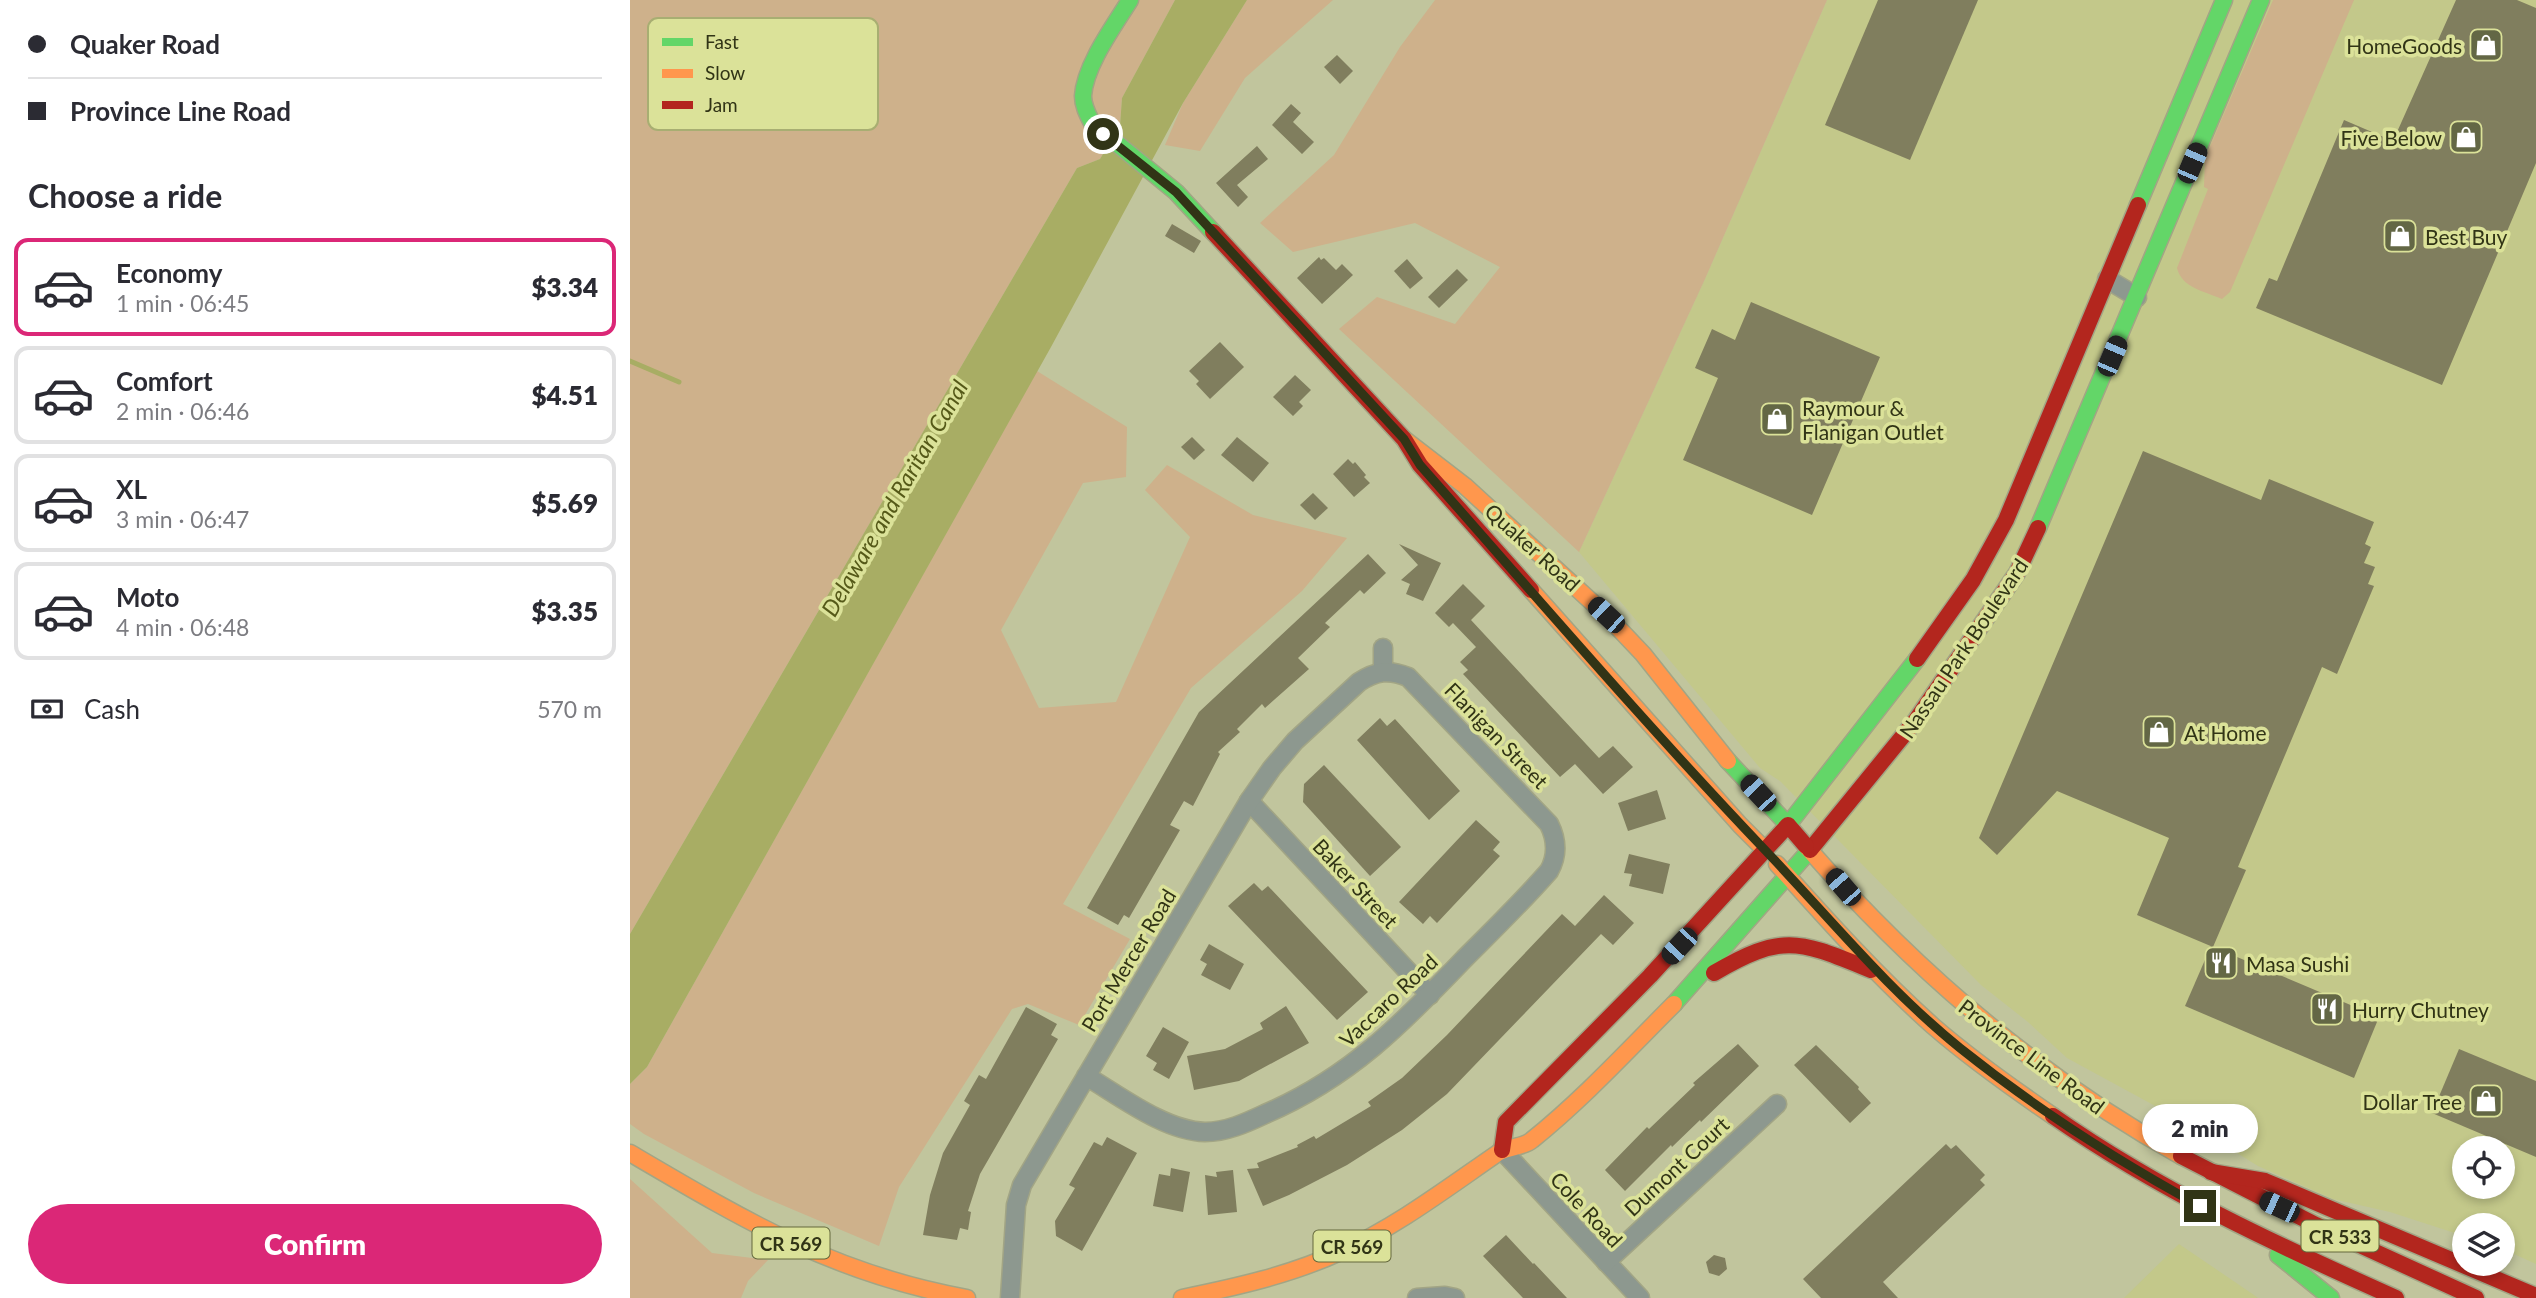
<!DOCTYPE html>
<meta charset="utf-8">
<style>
:root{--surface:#fff;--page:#f2f2f3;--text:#2b2b33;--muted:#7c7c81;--line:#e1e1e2;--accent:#db2777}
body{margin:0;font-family:Lato,sans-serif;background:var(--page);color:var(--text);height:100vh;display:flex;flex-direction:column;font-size:26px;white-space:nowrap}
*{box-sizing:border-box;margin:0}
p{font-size:23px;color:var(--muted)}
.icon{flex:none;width:38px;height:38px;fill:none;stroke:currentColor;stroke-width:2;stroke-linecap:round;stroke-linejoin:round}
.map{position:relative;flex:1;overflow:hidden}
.sheet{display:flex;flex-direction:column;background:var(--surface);width:630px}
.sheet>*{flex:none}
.top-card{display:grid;align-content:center;height:154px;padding:0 28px;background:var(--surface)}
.buttons{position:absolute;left:1822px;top:1136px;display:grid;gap:14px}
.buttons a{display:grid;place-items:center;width:63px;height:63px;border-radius:50%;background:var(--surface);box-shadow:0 4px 10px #0003;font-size:35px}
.end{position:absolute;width:32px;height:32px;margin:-16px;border:9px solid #313416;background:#fff;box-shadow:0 0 0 4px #fff}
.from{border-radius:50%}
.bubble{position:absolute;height:49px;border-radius:24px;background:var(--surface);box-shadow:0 4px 10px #0003;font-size:23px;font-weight:800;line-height:49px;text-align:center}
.car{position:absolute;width:21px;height:42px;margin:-21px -10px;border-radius:9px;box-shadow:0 0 5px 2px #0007;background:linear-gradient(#222 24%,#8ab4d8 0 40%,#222 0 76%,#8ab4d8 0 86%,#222 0)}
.top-card b{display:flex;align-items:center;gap:24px;height:66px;font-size:26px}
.top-card b+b{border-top:2px solid var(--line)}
.top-card i{width:18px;height:18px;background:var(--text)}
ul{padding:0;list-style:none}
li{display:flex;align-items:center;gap:21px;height:98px;margin:0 14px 10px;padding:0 14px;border:4px solid var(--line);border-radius:14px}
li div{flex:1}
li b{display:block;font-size:26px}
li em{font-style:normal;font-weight:800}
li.active{border-color:var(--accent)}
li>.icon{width:63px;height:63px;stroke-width:1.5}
h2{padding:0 28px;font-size:32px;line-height:84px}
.pay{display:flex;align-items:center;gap:18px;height:77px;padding:0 28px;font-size:26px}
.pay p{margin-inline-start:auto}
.cta{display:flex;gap:14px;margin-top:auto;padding:14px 28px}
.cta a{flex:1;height:80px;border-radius:42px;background:var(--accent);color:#fff;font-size:28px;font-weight:800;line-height:80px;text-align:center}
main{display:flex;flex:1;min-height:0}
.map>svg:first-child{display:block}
.built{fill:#c3c88a;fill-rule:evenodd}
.green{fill:#ceb18b}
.water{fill:#a8ad64}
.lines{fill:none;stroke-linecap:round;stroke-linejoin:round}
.stream{stroke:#a8ad64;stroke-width:5}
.building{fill:#807e5e}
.street-casing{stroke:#a2a585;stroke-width:21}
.fast-casing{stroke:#a2a585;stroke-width:19}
.slow-casing{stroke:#a2a585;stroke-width:19}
.jam-casing{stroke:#a2a585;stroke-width:19}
.street{stroke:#8d988f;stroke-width:18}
.fast{stroke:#63d668;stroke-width:16}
.slow{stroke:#ff974d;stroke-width:16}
.jam{stroke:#b3261e;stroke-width:16}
.route{stroke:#313416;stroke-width:9}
.labels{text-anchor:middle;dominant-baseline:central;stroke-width:7;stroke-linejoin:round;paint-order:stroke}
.shield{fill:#dbe299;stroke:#64683d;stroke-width:2}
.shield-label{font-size:19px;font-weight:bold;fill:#313416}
.poi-label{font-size:21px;fill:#313416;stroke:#dbe299;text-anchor:start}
.street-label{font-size:21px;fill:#313416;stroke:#dbe299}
.water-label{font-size:23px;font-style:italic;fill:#555918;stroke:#dbe299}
.key{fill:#dbe299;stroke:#a8ae72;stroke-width:2}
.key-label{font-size:19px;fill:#313416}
</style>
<main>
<section class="sheet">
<div class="top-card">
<b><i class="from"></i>Quaker Road</b>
<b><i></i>Province Line Road</b>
</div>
<h2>Choose a ride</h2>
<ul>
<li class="active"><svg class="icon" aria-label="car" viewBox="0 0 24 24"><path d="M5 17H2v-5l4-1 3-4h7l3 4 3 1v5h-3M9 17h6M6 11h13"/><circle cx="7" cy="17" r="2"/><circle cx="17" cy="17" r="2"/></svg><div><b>Economy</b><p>1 min · 06:45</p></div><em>$3.34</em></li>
<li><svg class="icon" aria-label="car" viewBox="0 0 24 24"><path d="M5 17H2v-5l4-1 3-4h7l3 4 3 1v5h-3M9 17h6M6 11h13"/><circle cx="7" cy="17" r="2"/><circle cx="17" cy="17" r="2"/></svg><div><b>Comfort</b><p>2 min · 06:46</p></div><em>$4.51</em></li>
<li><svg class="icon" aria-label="car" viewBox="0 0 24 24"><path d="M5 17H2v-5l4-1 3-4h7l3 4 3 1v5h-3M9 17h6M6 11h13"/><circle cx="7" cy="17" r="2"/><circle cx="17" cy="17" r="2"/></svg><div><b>XL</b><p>3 min · 06:47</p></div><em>$5.69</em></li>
<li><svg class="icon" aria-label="car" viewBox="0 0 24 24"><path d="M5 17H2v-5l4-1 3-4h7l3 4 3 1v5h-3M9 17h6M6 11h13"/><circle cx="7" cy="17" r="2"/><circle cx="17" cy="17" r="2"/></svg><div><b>Moto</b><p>4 min · 06:48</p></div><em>$3.35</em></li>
</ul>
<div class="pay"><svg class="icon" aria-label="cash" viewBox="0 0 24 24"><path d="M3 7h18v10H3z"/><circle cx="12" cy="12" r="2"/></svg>Cash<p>570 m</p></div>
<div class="cta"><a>Confirm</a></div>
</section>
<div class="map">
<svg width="1906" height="1298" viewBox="0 0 1906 1298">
<rect width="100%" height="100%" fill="#c1c59d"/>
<g class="built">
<path d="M1197,0H1906V1264L1873,1249L1872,1225H1834V1236L1760,1212L1703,1199L1628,1166L1575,1133L1437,1058L1398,1022L1351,985L1150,781L1130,768L949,552L1075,279ZM1834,1148H1872V1186H1834Z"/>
<polygon points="1549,1244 1624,1295 1628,1298 1494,1298"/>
</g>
<g class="green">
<polygon points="0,0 545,0 492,98 490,125 470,159 447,168 0,934"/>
<polygon points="617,0 703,0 615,78 570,151 535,145 553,103"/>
<polygon points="805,0 1197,0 1075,279 949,552 709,329 747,297 825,324 870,267 785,223 663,252 630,223 704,155 770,47"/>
<path d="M1643,0H1724L1600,292L1592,299C1574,291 1552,288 1547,268L1578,189L1574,187L1575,158Z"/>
<polygon points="407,371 497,427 496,477 453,483 371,630 409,708 486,702 560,537 515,490 537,465 623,515 717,538 672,591 561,688 433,904 500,939 449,1025 398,1004 382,1009 269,1187 249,1246 124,1193 14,1134 0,1124 0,1084 17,1067"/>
<polygon points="0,1179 82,1253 138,1260 118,1281 111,1298 0,1298"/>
</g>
<polygon class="water" points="545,0 617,0 553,103 421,347 17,1067 0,1084 0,934 447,168 470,159 490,126 492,98"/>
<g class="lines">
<polyline class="stream" points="0,361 49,382"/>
</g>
<g class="building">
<polygon points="1248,0 1348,0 1280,160 1195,125"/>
<polygon points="1826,0 1887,0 1906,8 1906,163 1812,385 1626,308 1639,278 1647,281 1714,120 1763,141"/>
<polygon points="707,55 723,71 710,84 694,67"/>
<polygon points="661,104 671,113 663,122 684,142 672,154 642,125"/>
<polygon points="627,146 638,159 607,185 618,197 608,207 586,183"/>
<polygon points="542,224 571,241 564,253 535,236"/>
<polygon points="689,257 691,260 694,258 706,270 712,264 723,275 692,304 667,278"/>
<polygon points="777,259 793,278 780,289 764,271"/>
<polygon points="827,269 838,280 809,308 798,297"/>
<polygon points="1121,302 1250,357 1182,515 1053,460 1088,378 1065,368 1082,329 1105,340"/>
<polygon points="590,342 614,367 580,399 566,384 569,381 559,371"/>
<polygon points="665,375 681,390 669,402 673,406 663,416 643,397"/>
<polygon points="562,437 575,450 564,460 551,447"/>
<polygon points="607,437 639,463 623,482 591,455"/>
<polygon points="1513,451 1631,500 1639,479 1744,522 1735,544 1741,547 1734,563 1745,567 1738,584 1744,586 1707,674 1692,667 1608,867 1616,870 1583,947 1507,915 1539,838 1427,791 1367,855 1349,838"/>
<polygon points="718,459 723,464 725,462 736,475 734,477 740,483 724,497 703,474"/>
<polygon points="683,493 698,508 685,520 670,505"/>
<polygon points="769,544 811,563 793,601 776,594 780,584 771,580 788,565"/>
<polygon points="738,554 756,573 734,594 730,590 695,623 700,627 668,658 679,669 635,708 632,704 607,729 610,732 588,752 590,754 563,806 554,801 540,825 550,830 499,918 494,915 488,925 457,908 569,712"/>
<polygon points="833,584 855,606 841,620 969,758 983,746 1003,767 973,794 945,764 930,777 833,674 838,670 830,662 846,647 823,623 819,627 805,613"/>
<polygon points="750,718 757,726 765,719 830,791 799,820 727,740"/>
<polygon points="694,765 771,847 740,876 673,802 674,784"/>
<polygon points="1027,790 1036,819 998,831 988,803"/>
<polygon points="846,820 870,842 863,850 870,856 807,923 800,916 793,924 769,902"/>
<polygon points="999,854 1040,864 1033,894 999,886 1002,874 994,873"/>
<polygon points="624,883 632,891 638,886 738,992 707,1020 598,906"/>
<polygon points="974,895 1004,923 983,945 971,934 817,1094 772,1130 717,1165 659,1195 633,1206 617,1169 629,1168 627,1163 668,1147 667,1145 684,1136 686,1139 741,1106 738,1102 772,1078 817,1035 932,914 945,926"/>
<polygon points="579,944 614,964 600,990 571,975 577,964 570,960"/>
<polygon points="1581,946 1749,1017 1724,1078 1555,1006"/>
<polygon points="656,1006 679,1043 609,1081 564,1090 557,1056 595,1049 633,1029 630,1023"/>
<polygon points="396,1007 427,1024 421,1035 428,1039 350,1174 338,1211 341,1212 338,1230 330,1228 327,1240 293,1235 300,1195 313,1153 340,1105 334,1101 349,1075 356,1079"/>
<polygon points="533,1027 559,1042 539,1079 523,1070 527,1063 516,1056"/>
<polygon points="1108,1044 1129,1066 1071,1122 1070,1120 1042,1147 1041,1145 995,1191 975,1170 1017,1127 1019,1129 1065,1085 1063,1083"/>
<polygon points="1186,1045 1229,1087 1228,1089 1241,1103 1220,1123 1164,1065"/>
<polygon points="1829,1049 1906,1081 1906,1157 1802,1113"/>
<polygon points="477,1137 507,1153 452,1251 426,1236 425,1221 445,1188 439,1185 464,1142 472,1146"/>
<polygon points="1316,1144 1321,1149 1326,1145 1355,1175 1350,1180 1355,1185 1253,1282 1268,1298 1191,1298 1173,1279"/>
<polygon points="541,1168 560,1172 553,1212 523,1206 529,1174 540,1176"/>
<polygon points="603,1170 607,1212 578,1215 575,1175 587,1177 586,1172"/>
<polygon points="876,1235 903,1264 904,1263 937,1298 893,1298 853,1256"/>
<polygon points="1084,1255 1095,1258 1097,1269 1089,1276 1079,1273 1076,1262"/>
</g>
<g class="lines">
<defs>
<g id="street">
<polyline points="1477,279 1507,297"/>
<polyline points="753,671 753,648"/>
<polyline points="619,801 800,995"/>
<polyline points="872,1150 1010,1298"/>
<polyline points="976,1262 1147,1104"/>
<path d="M380,1298L386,1205L392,1185L619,801L642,768L665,741L729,682C746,671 759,669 778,677L919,824C927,840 928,855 919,871C892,902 863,930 834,959C772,1024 719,1078 635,1114C616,1123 596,1132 575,1132C535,1131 490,1096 456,1076"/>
<polyline points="787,1298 815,1296 825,1298"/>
</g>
<g id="fast">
<path d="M500,0C484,26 455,65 453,96C453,106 458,115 462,123L546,192L583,232"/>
<polyline points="1508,205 1594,0"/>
<polyline points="1408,528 1631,0"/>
<polyline points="1098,761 1158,825 1287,659"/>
<polyline points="1044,1004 1180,850"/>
<polyline points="1648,1255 1701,1298"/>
</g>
<g id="slow">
<polyline points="774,439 835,486 976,615 1013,654 1098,761"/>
<polyline points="901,590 1110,825 1136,851"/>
<path d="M1176,846C1284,970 1407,1076 1551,1156"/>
<path d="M1147,864C1197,920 1247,976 1303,1026C1341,1059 1382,1088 1423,1116"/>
<path d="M0,1153C114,1220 204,1274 337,1298"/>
<path d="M552,1298C606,1287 660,1275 710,1252C766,1227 817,1188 868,1153C878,1146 893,1148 902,1140C953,1099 998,1050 1044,1004"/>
</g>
<g id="jam">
<polyline points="583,232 774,439 790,465 901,590"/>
<polyline points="1287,659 1343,580 1376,520 1508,205"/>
<polyline points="1180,850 1286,720 1387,573 1408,528"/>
<path d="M1084,973C1154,932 1169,941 1241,970"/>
<path d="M1423,1116C1530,1191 1647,1245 1766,1298"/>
<polyline points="872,1150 876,1122 1020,976 1158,825 1176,846"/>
<polyline points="1551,1156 1686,1225 1846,1298"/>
<polyline points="1581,1172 1635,1181 1906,1296"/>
</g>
</defs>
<use href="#street" class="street-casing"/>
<use href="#fast" class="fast-casing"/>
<use href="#slow" class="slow-casing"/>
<use href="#jam" class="jam-casing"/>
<use href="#street" class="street"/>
<use href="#fast" class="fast"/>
<use href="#slow" class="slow"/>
<use href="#jam" class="jam"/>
</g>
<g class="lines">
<path class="route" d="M473,134L546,192L774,439L790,465C904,594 1016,725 1135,850C1199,917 1257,989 1330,1048C1405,1108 1486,1160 1570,1206"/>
</g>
<defs>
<symbol id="shop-square" viewBox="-11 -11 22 22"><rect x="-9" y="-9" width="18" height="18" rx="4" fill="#636745" stroke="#dbe299"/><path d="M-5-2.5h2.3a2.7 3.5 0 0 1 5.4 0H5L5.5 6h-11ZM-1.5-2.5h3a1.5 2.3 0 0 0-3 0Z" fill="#fff"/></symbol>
<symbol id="restaurant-square" viewBox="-11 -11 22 22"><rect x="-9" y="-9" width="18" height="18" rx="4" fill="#636745" stroke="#dbe299"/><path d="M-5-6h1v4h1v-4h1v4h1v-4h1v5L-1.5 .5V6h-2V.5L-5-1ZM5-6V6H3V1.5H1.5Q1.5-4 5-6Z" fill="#fff"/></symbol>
</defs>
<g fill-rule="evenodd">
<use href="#shop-square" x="1837" y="26" width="38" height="38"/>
<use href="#shop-square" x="1817" y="118" width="38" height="38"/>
<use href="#shop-square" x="1751" y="217" width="38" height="38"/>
<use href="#shop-square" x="1128" y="400" width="38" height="38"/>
<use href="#shop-square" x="1510" y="713" width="38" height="38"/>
<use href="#restaurant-square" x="1572" y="944" width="38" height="38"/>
<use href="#restaurant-square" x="1678" y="990" width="38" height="38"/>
<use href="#shop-square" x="1837" y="1082" width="38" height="38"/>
</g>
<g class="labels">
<g class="shield">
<rect x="1671.5" y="1220.5" width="77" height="31" rx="5"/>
<rect x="122.5" y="1227.5" width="77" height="31" rx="5"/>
<rect x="683.5" y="1230.5" width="77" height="31" rx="5"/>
</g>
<g class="shield-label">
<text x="1710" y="1236">CR 533</text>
<text x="161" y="1243">CR 569</text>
<text x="722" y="1246">CR 569</text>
</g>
<g class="poi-label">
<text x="1832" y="45" text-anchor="end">HomeGoods</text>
<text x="1812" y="137" text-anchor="end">Five Below</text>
<text x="1795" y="236">Best Buy</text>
<text x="1172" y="407">Raymour &amp;<tspan x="1172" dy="24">Flanigan Outlet</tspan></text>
<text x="1554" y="732">At Home</text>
<text x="1616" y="963">Masa Sushi</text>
<text x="1722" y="1009">Hurry Chutney</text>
<text x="1832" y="1101" text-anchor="end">Dollar Tree</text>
</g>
<g class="street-label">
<text transform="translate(903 547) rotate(42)">Quaker Road</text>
<text transform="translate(1333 648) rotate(-56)">Nassau Park Boulevard</text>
<text transform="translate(867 735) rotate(46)">Flanigan Street</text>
<text transform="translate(726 883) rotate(47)">Baker Street</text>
<text transform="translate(498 960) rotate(-59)">Port Mercer Road</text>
<text transform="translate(758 1000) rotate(-43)">Vaccaro Road</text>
<text transform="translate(1402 1056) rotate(37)">Province Line Road</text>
<text transform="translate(1046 1166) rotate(-43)">Dumont Court</text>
<text transform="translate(957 1209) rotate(47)">Cole Road</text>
</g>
<g class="water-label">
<text transform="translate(264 498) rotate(-60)">Delaware and Raritan Canal</text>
</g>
</g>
<rect x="18" y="18" width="230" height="112" rx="10" class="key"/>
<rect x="32" y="38" width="31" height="8" fill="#63d668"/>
<rect x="32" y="69" width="31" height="9" fill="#ff974d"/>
<rect x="32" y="101" width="31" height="8" fill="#b3261e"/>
<g class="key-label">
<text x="75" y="49">Fast</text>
<text x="75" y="80">Slow</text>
<text x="75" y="112">Jam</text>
</g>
</svg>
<div class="buttons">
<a><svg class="icon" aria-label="locate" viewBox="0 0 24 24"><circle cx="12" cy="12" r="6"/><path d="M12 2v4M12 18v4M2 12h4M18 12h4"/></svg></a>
<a><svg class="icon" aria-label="layers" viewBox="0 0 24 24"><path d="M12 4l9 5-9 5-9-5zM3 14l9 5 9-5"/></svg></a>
</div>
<i class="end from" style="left:473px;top:134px"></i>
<i class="end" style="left:1570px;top:1206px"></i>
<div class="bubble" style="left:1512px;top:1104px;width:116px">2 min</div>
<i class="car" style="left:1562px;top:163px;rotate:23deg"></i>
<i class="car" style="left:1482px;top:356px;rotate:23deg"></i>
<i class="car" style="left:976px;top:615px;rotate:313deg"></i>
<i class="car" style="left:1128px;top:793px;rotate:317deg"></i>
<i class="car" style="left:1213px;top:887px;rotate:319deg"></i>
<i class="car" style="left:1049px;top:946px;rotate:223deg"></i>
<i class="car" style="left:1649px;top:1207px;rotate:295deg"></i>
</div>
</main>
